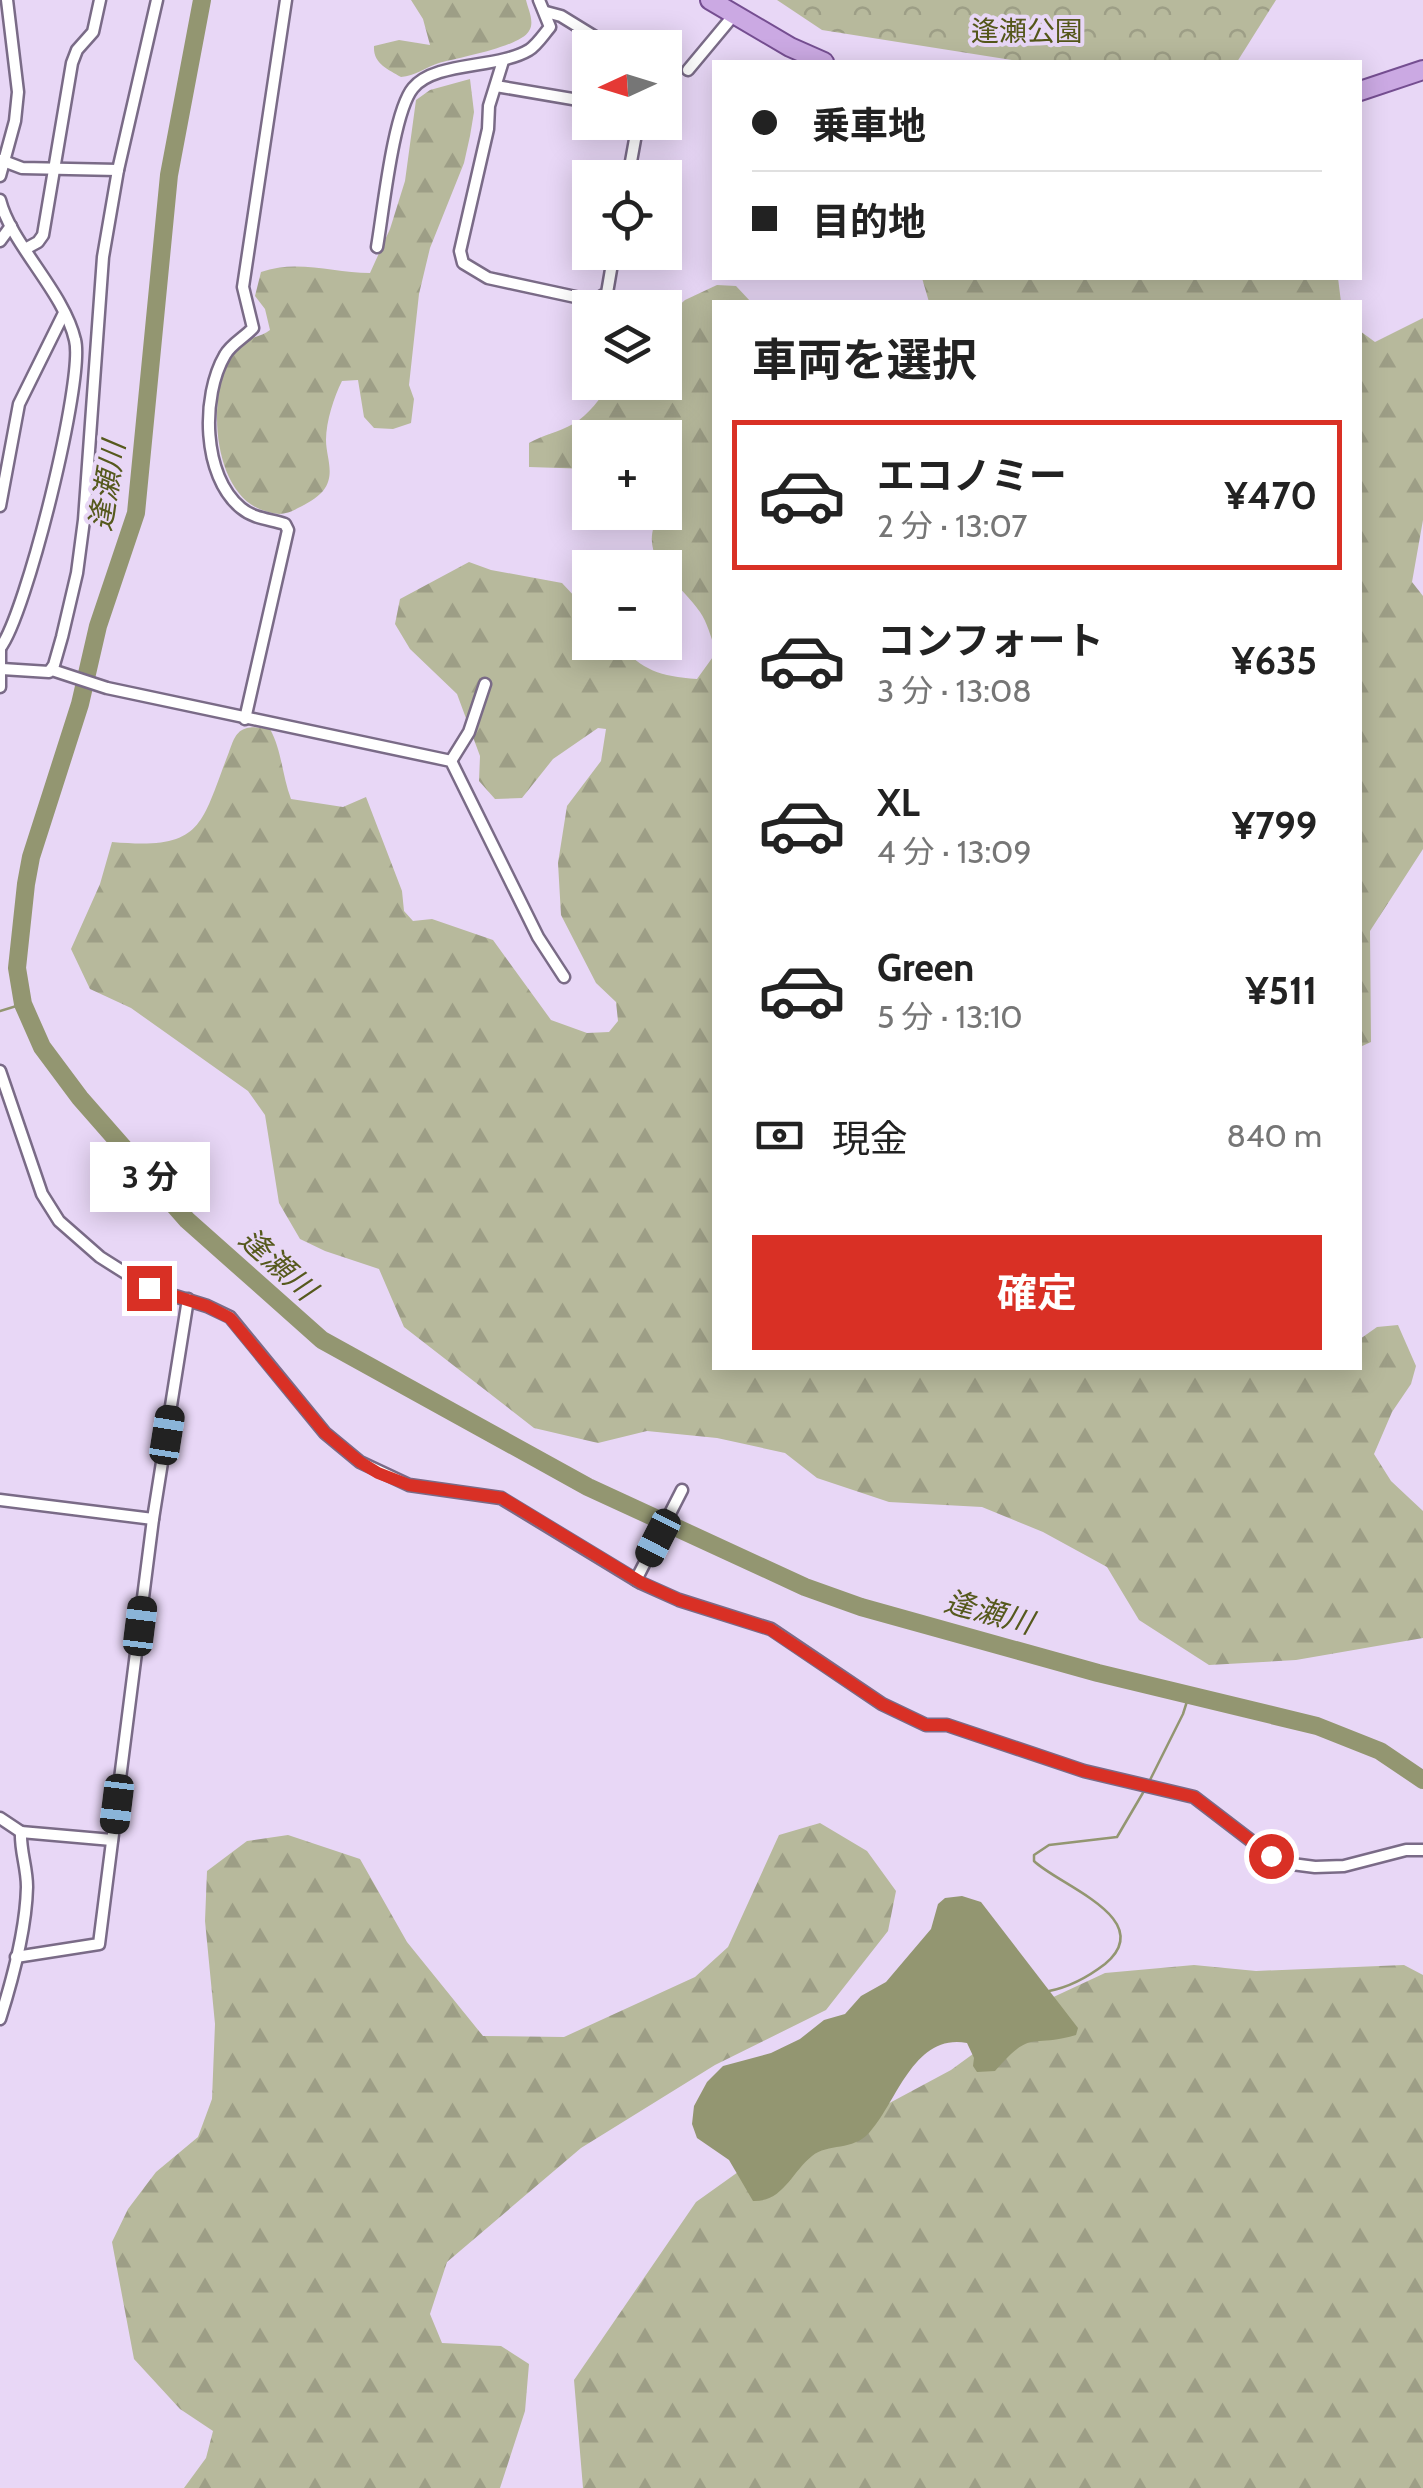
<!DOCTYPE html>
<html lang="ja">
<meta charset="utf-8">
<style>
:root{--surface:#fff;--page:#f6f6f6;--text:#222;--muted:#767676;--line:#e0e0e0;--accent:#d93025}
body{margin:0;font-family:Cabin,"Noto Sans JP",sans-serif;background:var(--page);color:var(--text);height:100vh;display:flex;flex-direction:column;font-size:38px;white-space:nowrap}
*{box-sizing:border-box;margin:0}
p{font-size:32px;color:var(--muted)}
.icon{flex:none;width:55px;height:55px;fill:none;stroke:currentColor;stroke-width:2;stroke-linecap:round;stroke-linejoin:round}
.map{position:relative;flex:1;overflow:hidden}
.drawer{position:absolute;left:712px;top:300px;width:650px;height:1070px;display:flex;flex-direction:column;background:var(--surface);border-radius:0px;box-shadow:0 5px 25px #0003}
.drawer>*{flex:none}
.hud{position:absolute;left:712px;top:60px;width:650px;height:220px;border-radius:0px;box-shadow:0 5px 25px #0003;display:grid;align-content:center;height:220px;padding:0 40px;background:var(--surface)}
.needle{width:65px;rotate:266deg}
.fabs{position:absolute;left:572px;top:30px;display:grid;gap:20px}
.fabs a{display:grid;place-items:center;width:110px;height:110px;border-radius:0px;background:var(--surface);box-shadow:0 5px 25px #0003;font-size:50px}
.end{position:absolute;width:45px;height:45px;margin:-22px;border:12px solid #d93025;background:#fff;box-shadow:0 0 0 5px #fff}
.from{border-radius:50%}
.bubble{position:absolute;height:70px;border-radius:0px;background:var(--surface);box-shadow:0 5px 25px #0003;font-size:32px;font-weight:700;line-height:70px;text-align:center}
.car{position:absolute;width:30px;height:60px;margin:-30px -15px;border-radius:12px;box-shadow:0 0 8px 2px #0007;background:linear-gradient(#222 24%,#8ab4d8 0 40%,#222 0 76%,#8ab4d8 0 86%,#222 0)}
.hud b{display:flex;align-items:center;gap:35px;height:95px;font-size:38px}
.hud b+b{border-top:2px solid var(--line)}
.hud i{width:25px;height:25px;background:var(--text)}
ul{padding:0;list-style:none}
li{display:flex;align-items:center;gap:30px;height:150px;margin:0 20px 15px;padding:0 20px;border:5px solid transparent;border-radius:0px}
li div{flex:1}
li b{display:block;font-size:38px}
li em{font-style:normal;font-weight:700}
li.active{border-color:var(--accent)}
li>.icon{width:90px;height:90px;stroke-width:1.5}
h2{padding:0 40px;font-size:45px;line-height:120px}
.pay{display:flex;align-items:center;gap:25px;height:110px;padding:0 40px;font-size:38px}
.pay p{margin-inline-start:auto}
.action{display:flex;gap:20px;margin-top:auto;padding:20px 40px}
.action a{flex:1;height:115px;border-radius:0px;background:var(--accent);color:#fff;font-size:40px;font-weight:700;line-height:115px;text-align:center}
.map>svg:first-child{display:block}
.forest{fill:url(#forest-firs)}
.park{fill:url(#park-crowns)}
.water{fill:#939671}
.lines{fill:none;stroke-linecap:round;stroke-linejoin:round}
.stream{stroke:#939671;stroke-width:2.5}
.river{stroke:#939671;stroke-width:18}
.minor-tunnel{stroke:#c8b9d5;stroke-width:10;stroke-dasharray:10 5;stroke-linecap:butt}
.minor-casing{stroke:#7a6b87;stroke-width:15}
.primary-casing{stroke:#754e91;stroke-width:22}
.minor{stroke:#fff;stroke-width:10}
.primary{stroke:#cba9e3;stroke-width:18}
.route{stroke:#d93025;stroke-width:12}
.labels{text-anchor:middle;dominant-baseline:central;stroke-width:8;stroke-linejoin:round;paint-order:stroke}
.park-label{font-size:28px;fill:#54561a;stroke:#e8d7f6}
.water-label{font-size:30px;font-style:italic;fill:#56591d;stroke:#e8d7f6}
</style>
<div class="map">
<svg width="1423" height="2488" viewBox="0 0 1423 2488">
<defs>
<pattern id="forest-firs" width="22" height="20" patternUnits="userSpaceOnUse" patternTransform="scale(2.5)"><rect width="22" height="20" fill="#b7b99c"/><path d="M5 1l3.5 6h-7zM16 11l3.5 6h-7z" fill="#9d9e86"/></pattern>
<pattern id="park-crowns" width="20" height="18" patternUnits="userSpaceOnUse" patternTransform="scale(2.5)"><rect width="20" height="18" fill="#b7b99c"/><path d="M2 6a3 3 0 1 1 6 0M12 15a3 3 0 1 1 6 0" fill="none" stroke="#9d9e86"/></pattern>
</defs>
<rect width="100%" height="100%" fill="#e8d7f6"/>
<g class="forest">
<path d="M411,0H526C528,9 535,22 529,31C520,47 457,58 439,63C426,67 415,76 401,77C388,69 373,64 374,46L399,40L430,45L423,19Z"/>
<path d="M470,79L474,112L470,136L464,163L430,248L419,294L409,385L414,399L411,423L393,429L374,428L364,417L358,380L342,381C334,397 326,421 326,440C326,457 336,475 323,491C317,498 306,504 298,508C284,516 276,515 262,510C210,492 205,385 237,348C246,337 260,338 270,330L265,309L255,296L261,272C297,259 334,273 370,273L390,229L405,181L416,100L430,90Z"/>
<polygon points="922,278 1338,278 1341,302 929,302"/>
<path d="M717,285L736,286L751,302H715V649C711,637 707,622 700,612C676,578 634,557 660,513L665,512V503L680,477L675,453L665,450V438H590V469L529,467V443C543,435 559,432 573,424C589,415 601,397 611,383L665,382V318L685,300Z"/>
<polygon points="1423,318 1423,520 1412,582 1423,596 1423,849 1370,931 1371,1042 1360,1047 1360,331 1375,342"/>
<path d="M469,562L491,570L562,583L590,613V642L617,643C644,671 659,676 697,679L715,654V1368H1360V1339L1377,1327L1398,1325L1416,1366L1411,1384L1392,1412L1374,1454L1391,1481L1423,1511V1638L1296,1660L1209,1665L1139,1620L1107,1567L1043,1532L982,1507L889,1502L817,1478L785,1453L717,1438L647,1431L598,1443L534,1428L404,1327L379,1269L325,1251L300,1239L279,1203L265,1115L248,1091L131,1008L90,989L71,949L100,884L112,842C203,850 200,827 229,752C233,742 235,731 247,728C253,726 264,728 270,729C282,751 282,775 291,799L343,807L366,797L402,891L404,911L413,921L432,919L493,940L551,1020L587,1033L609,1032L618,1021L616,1002L596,983L561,915L558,863L567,806L601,761L606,729L598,728L553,759L522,798L495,799L479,781L480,756L457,694L410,649L395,624L400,599Z"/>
<polygon points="820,1823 867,1851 896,1891 888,1931 826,2010 715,2065 581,2148 447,2262 430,2314 442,2343 501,2346 529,2364 525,2411 500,2488 184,2488 206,2458 213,2431 180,2409 134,2359 112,2242 128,2209 156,2172 198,2137 212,2099 215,2024 205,1921 207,1871 247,1841 288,1835 360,1859 407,1942 483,2036 564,2037 695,1977 728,1947 779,1835"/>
<polygon points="1194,1965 1256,1971 1404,1965 1423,1975 1423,2488 583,2488 574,2380 696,2202 766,2152 869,2114 951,2070 1047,2000 1105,1973"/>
</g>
<polygon class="park" points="777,0 1276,0 1237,62 1024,62 822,30"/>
<path class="water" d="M962,1896L981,1902L1078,2028L1076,2035C1030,2049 1033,2027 995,2071L977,2072L973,2066L974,2058L967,2043C913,2033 897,2103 869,2133C853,2151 828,2143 812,2156C791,2173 783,2202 753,2201L729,2160L697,2138L692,2124L694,2106L707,2082L723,2066L771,2053L800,2039L824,2020L845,2014L861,1996L886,1982L931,1929L938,1904L945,1898Z"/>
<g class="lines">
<g class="stream">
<polyline points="0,1011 23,1004"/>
<polyline points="1148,1784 1183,1714 1189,1695"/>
<path d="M1049,1991C1070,1987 1088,1977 1105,1964C1159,1919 1058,1885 1034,1861V1855L1049,1845L1117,1837L1144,1791"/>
</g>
<polyline class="river" points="202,0 169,175 136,513 98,626 80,704 31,857 26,884 17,968 23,1004 42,1047 80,1098 187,1220 322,1340 588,1487 805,1587 861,1607 1098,1673 1317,1726 1380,1751 1423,1780"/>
<polyline class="minor-tunnel" points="636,134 639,122"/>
<defs>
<g id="minor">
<polyline points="546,12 561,16 613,48"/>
<polyline points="503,61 489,106 488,129 460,251 463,263 488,278 594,301 607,293 614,252"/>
<polyline points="688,70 733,16"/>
<polyline points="496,86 590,102"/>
<polyline points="1,160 22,168 118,170"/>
<polyline points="0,176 15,121 18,92 7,0"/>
<polyline points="628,178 636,134"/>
<path d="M0,200C11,244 64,292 75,340C85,378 26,616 0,648"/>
<polyline points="0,241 11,226"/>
<path d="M377,247C383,213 393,112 413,88C435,61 497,69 529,50C537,45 544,34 550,27L539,0"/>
<polyline points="27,248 38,242 43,235 72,63 77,50 93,32 100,0"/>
<polyline points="0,506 19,404 64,313"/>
<polyline points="0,647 0,687"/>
<polyline points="2,669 49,672 54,665 62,637 77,573 84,520 103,257 118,170 157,0"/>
<polyline points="52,670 107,688 451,761 538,937 564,977"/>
<path d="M245,719L288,530L285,524C270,519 254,519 241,508C202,476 201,396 225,355C231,344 245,337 253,328L243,287L286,0"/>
<polyline points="451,761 469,732 485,684"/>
<polyline points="0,1071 42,1194 59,1221 100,1257 149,1288 207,1306 230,1317 325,1433 360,1462 409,1485 501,1498 641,1583 679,1600 771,1629 882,1704 926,1725 947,1725 1084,1771 1194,1797 1271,1856 1292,1864 1315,1867 1344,1866 1406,1850 1423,1850"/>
<polyline points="0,1500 153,1519"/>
<polyline points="636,1580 682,1490"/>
<polyline points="0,1818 21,1832"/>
<polyline points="16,1957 99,1944 153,1519 188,1299"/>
<path d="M0,2019C13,1978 26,1930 27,1887C27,1867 20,1851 21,1832L112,1840"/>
</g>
<g id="primary">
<polyline points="710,0 790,47 824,62"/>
<polyline points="1360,91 1423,70"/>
</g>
</defs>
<use href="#minor" class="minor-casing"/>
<use href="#primary" class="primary-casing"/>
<use href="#minor" class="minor"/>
<use href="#primary" class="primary"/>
</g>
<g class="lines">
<polyline class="route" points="149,1288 207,1306 230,1318 325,1433 360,1462 378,1473 409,1485 502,1498 642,1583 679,1600 770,1629 882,1704 926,1725 947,1725 1084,1771 1194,1797 1271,1856"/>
</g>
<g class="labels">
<g class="park-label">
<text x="1027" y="31">逢瀬公園</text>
</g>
<g class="water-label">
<text transform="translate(107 486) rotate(-81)">逢瀬川</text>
<text transform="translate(278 1264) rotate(42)">逢瀬川</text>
<text transform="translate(989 1612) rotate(15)">逢瀬川</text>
</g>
</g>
</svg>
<div class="fabs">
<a><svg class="needle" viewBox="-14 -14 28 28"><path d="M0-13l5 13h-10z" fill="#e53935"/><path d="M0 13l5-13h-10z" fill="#767676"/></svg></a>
<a><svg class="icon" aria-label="locate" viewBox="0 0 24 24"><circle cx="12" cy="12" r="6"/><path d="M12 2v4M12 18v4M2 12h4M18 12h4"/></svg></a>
<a><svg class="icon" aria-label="layers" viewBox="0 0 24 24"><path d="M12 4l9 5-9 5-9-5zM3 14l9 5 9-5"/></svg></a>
<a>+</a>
<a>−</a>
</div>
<i class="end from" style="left:1271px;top:1856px"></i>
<i class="end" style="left:149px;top:1288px"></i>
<div class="bubble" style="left:90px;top:1142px;width:120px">3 分</div>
<i class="car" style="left:167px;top:1435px;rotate:9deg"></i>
<i class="car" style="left:658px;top:1538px;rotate:207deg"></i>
<i class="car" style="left:140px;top:1626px;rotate:7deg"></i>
<i class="car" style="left:117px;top:1804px;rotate:187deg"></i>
<div class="hud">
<b><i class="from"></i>乗車地</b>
<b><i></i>目的地</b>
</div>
<section class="drawer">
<h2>車両を選択</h2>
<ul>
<li class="active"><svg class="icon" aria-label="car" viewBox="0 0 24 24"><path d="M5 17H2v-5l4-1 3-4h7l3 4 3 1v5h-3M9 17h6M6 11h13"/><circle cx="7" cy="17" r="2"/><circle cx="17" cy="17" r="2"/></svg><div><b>エコノミー</b><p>2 分 · 13:07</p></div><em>¥470</em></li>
<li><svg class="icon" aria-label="car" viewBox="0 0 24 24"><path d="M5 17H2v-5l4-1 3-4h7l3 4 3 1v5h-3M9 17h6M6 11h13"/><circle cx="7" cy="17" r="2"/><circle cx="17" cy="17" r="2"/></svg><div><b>コンフォート</b><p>3 分 · 13:08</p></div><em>¥635</em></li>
<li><svg class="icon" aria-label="car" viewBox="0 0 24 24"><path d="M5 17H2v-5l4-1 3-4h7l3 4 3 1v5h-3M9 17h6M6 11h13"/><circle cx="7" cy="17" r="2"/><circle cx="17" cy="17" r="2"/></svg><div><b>XL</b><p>4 分 · 13:09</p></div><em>¥799</em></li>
<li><svg class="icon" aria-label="car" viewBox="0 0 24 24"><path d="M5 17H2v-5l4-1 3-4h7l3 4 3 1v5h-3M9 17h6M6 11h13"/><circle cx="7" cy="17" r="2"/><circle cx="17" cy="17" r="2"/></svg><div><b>Green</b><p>5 分 · 13:10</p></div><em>¥511</em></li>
</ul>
<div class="pay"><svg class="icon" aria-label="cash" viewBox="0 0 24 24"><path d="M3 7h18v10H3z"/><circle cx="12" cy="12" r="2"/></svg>現金<p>840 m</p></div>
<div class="action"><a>確定</a></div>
</section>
</div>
